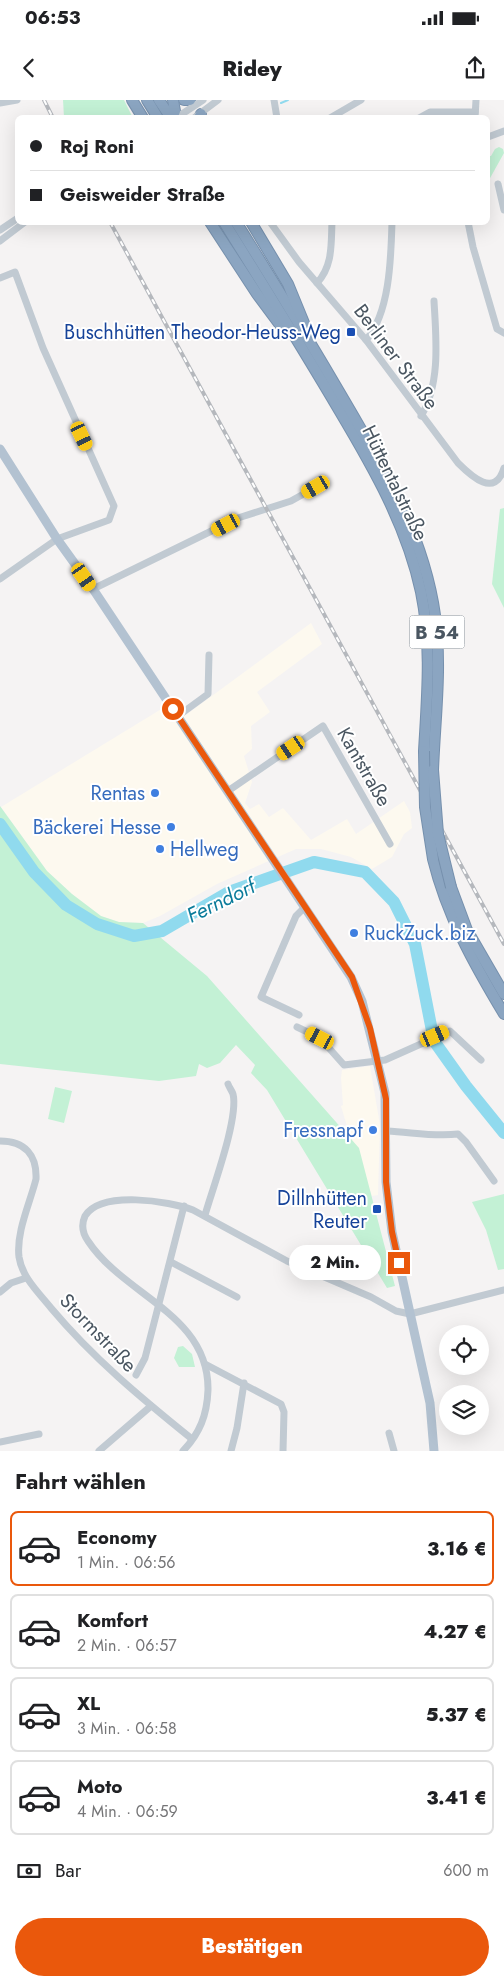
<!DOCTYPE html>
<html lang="de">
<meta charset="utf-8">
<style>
:root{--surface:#fff;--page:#f6f6f6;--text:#202124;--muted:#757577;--line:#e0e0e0;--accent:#ea580c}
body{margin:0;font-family:Jost,sans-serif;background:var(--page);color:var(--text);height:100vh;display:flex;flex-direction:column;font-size:19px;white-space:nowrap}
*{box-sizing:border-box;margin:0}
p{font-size:16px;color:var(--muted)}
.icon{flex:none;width:28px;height:28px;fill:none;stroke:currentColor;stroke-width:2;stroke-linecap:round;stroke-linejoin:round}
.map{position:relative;height:1351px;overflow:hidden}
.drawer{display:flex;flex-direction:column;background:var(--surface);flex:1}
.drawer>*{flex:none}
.top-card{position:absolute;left:15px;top:15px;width:475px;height:110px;border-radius:8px;box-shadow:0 5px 20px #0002;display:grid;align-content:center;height:110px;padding:0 15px;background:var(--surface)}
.controls{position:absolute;left:439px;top:1225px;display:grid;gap:10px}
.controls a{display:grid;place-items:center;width:50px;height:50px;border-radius:50%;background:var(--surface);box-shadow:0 5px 20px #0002;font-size:25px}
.end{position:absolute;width:22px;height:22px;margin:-11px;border:6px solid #ea580c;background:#fff;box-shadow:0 0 0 2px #fff}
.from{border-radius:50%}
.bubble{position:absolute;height:35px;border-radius:18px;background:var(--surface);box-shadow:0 5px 20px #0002;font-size:16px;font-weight:800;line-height:35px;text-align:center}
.car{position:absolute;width:15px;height:30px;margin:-15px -8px;border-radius:6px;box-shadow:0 0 4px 1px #0007;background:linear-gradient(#f5c518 24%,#345 0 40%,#f5c518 0 76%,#345 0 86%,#f5c518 0)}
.top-card b{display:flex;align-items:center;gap:18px;height:48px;font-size:19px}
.top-card b+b{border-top:1px solid var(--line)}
.top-card i{width:12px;height:12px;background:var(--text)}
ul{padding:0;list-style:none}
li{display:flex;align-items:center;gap:15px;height:75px;margin:0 10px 8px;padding:0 5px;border:2px solid var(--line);border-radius:8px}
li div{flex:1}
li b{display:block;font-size:19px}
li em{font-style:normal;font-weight:800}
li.current{border-color:var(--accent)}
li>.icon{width:45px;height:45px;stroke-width:1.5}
h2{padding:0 15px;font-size:22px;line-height:60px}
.pay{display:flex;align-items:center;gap:12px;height:55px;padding:0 15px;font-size:19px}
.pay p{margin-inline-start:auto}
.cta{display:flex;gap:10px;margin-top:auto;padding:10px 15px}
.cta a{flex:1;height:58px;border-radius:30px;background:var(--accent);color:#fff;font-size:20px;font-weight:800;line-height:58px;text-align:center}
.status{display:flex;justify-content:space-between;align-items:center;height:35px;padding:0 25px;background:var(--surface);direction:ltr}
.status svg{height:14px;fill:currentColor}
header{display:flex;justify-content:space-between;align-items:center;height:65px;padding:0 15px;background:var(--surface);font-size:22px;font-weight:800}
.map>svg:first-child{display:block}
.commercial{fill:#fdf9ef}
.green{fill:#c3f1d5}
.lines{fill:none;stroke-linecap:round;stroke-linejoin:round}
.stream{stroke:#90daee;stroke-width:2}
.river{stroke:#90daee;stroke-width:12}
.highway-casing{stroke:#7690ad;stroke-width:12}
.minor{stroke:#c1cad2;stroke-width:7}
.major{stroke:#b3c2d1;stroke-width:9}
.highway{stroke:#8ba5c1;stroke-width:10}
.rail-casing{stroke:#b5b8bd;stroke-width:4}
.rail{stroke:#fff;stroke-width:2;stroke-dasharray:5.5;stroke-linecap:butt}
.highway-bridge-casing{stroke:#7690ad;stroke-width:12;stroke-linecap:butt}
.highway-bridge{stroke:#8ba5c1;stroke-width:10}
.route{stroke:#ea580c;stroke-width:6}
.transit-dot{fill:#1a4fb4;stroke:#fff;stroke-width:2}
.shop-dot{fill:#3f7fe0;stroke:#fff;stroke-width:2}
.labels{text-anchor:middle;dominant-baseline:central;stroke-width:4;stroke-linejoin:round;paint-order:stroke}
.shield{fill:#fff;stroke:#808990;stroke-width:1}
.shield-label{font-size:19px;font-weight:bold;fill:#4a5661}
.transit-label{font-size:20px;fill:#164399;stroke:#fff;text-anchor:end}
.street-label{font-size:20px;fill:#4a5661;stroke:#fff}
.shop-label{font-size:20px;fill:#366cbe;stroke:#fff;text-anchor:end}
.water-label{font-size:21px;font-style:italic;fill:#0c7c9b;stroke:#fff}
</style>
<div class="status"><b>06:53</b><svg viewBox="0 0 49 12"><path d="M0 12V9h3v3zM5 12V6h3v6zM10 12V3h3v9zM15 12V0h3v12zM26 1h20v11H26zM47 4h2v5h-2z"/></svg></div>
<header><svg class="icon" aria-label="back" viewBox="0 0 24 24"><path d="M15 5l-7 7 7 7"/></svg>Ridey<svg class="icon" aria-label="share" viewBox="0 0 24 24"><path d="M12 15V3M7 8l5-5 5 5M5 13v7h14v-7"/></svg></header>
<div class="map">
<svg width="504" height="1351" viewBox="0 0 504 1351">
<rect width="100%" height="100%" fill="#f5f3f3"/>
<g class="commercial">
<polygon points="311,523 322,544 257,592 270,612 251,626 252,649 244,656 252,682 245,703 250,709 259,704 269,717 283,708 311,740 347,719 356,734 404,701 410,712 412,728 404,734 392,757 372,769 351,757 321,749 296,749 217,784 160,816 143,823 119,822 101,816 72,794 47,771 1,707 163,608 186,615"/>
<polygon points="370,966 380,1025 378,1095 372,1096 346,1023 341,1006 343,1005 341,978 342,970"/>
</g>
<g class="green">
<polygon points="63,0 124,0 132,16 64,17"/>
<polygon points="499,47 503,49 504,53 489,80 488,56 491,56 495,49"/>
<polygon points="504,408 504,508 492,484 500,409"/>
<polygon points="0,706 47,771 72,794 101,816 119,822 143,823 207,876 359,1048 395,1186 387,1188 267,990 251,973 255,965 236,945 220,963 207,968 199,964 196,976 159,981 0,964"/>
<polygon points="55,987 72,991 64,1023 48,1019"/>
<polygon points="504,1094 504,1169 498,1170 486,1130 472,1102"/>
<polygon points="183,1246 192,1254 195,1267 179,1267 174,1258 178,1247"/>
</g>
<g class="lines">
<polyline class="stream" points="281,3 288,0"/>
<polyline class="river" points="0,724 34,772 66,805 97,824 134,836 162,831 229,792 314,762 365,772 394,802 415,844 434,941 466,986 504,1033"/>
<defs>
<g id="highway">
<polyline points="132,0 143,18"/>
<polyline points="147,0 158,18"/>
<polyline points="159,0 171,18"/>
<polyline points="184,0 190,0"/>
<polyline points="172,18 175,11 173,0"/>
<polyline points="199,18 201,14"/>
<polyline points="210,122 257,194 286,233"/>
<path d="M224,122C263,185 302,247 339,310C373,367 407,426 421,492C432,545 427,598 424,651"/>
<path d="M236,122C273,181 309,240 344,300C384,368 424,436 435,515C442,567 435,618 433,670"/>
<polyline points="251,122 288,184 304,223"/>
<path d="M433,759C447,816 474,864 504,914"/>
<polyline points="451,787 467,830 504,894"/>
</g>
</defs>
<use href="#highway" class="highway-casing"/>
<g class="minor">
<polyline points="274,0 277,18"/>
<polyline points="0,3 17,0"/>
<polyline points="176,18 203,0"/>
<polyline points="194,18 218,0"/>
<polyline points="330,18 361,0"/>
<polyline points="419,18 430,12 475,12"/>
<polyline points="475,18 476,0"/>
<polyline points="488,37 504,31"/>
<polyline points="498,84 504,110"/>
<path d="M270,122L299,162L366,240L458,363C472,377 495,398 504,368"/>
<polyline points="468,122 473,147 497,229 504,233"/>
<polyline points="0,130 18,118"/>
<polyline points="0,141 25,122"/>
<polyline points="0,178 15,172 43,248 114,406 109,420 57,439 0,479"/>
<path d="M317,183C333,166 331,144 332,122"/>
<path d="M366,240C390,213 391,157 392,122"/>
<path d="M421,316C441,284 436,237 434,201"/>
<polyline points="93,489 238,418 291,401 316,387"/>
<polyline points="178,616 208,594 209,555"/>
<polyline points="228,691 323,626 390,744"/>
<polyline points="299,915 261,897 296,816 305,807"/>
<polyline points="297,927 320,938 344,965 385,960 450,931 481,960"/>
<path d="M387,1031C411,1032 434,1037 458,1034L466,1042L494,1081"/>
<path d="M0,1041C25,1041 37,1055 36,1079C30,1103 16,1132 19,1157C22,1177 38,1192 51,1208C93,1258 141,1298 192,1339"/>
<path d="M205,1115C212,1090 239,1018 233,994C232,991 229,987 228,984"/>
<polyline points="171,1162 237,1197"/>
<polyline points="0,1192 11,1183 26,1178"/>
<polyline points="205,1264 281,1304 284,1312 283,1351"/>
<polyline points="136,1275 145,1258 184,1106"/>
<polyline points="389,1333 394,1351"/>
<polyline points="0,1342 39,1334"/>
<polyline points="99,1351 151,1306"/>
<path d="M183,1351C200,1333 207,1315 208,1290C209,1214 124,1196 88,1141C83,1134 81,1125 85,1116C101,1090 169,1101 193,1110L287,1161L371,1197L396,1211L410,1214L504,1190"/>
<polyline points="231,1351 237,1328 244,1283"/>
</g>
<polyline class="major" points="0,349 57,439 93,489 351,877 362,901 385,993 386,1082 392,1132 430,1303 434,1351"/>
<use href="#highway" class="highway"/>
<defs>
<g id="rail">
<polyline points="44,0 53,18"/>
<polyline points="110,122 504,844"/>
</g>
</defs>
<use href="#rail" class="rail-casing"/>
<use href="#rail" class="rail"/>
<defs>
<g id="highway-bridge">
<polyline points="424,651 425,707 433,759"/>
<polyline points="433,670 438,734 451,787"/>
</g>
</defs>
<use href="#highway-bridge" class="highway-bridge-casing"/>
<use href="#highway-bridge" class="highway-bridge"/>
</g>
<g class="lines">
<polyline class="route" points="173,609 352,877 370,928 386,999 386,1082 392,1132 399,1163"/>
</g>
<g class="transit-dot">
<rect x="346" y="227" width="10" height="10" rx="2.5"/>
<rect x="372" y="1104" width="10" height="10" rx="2.5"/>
</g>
<g class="shop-dot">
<circle cx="155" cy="693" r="5"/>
<circle cx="171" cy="727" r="5"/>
<circle cx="160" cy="749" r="5"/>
<circle cx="354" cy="833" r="5"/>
<circle cx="373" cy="1030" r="5"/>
</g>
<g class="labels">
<rect class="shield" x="409.5" y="515.5" width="55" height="33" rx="4"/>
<g class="shield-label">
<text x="437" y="532">B 54</text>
</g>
<g class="transit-label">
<text x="341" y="232">Buschhütten Theodor-Heuss-Weg</text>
<text x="367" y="1098">Dillnhütten<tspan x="367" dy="23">Reuter</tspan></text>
</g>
<g class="street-label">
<text transform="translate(396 257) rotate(53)">Berliner Straße</text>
<text transform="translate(395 383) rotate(64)">Hüttentalstraße</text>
<text transform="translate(364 667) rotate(60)">Kantstraße</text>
<text transform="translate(98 1233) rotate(46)">Stormstraße</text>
</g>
<g class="shop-label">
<text x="145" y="693">Rentas</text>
<text x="161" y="727">Bäckerei Hesse</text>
<text x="170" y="749" text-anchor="start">Hellweg</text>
<text x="364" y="833" text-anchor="start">RuckZuck.biz</text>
<text x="363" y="1030">Fressnapf</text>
</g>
<g class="water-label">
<text transform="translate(221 801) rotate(-26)">Ferndorf</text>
</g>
</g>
</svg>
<div class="controls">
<a><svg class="icon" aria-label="locate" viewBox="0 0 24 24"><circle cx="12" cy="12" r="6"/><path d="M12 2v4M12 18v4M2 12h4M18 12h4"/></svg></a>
<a><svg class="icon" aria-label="layers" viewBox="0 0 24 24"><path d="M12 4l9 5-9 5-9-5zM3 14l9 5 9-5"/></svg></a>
</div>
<i class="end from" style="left:173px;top:609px"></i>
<i class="end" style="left:399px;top:1163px"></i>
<div class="bubble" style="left:289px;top:1145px;width:92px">2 Min.</div>
<i class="car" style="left:82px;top:336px;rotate:155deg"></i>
<i class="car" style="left:316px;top:387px;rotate:240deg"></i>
<i class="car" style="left:226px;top:425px;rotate:242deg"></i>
<i class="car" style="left:84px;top:477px;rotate:145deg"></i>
<i class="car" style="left:291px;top:648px;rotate:236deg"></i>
<i class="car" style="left:435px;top:936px;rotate:67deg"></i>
<i class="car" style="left:320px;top:938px;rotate:297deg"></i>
<div class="top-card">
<b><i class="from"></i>Roj Roni</b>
<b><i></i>Geisweider Straße</b>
</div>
</div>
<section class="drawer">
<h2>Fahrt wählen</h2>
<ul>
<li class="current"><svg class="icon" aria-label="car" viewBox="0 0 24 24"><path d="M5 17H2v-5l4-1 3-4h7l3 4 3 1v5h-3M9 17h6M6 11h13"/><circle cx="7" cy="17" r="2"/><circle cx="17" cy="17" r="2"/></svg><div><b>Economy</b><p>1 Min. · 06:56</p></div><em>3.16 €</em></li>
<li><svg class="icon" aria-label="car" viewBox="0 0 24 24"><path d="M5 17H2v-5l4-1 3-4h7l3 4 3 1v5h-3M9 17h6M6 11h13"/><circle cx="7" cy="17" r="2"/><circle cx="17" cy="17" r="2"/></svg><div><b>Komfort</b><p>2 Min. · 06:57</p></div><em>4.27 €</em></li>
<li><svg class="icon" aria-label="car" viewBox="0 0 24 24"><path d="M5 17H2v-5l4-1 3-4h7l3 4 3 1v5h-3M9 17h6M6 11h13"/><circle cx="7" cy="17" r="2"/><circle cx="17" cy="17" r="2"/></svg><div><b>XL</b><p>3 Min. · 06:58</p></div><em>5.37 €</em></li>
<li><svg class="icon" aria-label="car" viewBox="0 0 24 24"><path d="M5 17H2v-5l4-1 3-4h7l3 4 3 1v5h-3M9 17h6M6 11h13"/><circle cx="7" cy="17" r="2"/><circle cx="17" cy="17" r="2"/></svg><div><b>Moto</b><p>4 Min. · 06:59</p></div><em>3.41 €</em></li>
</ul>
<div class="pay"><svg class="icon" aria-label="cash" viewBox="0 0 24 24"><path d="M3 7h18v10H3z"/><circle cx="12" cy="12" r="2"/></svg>Bar<p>600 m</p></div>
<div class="cta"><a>Bestätigen</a></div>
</section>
